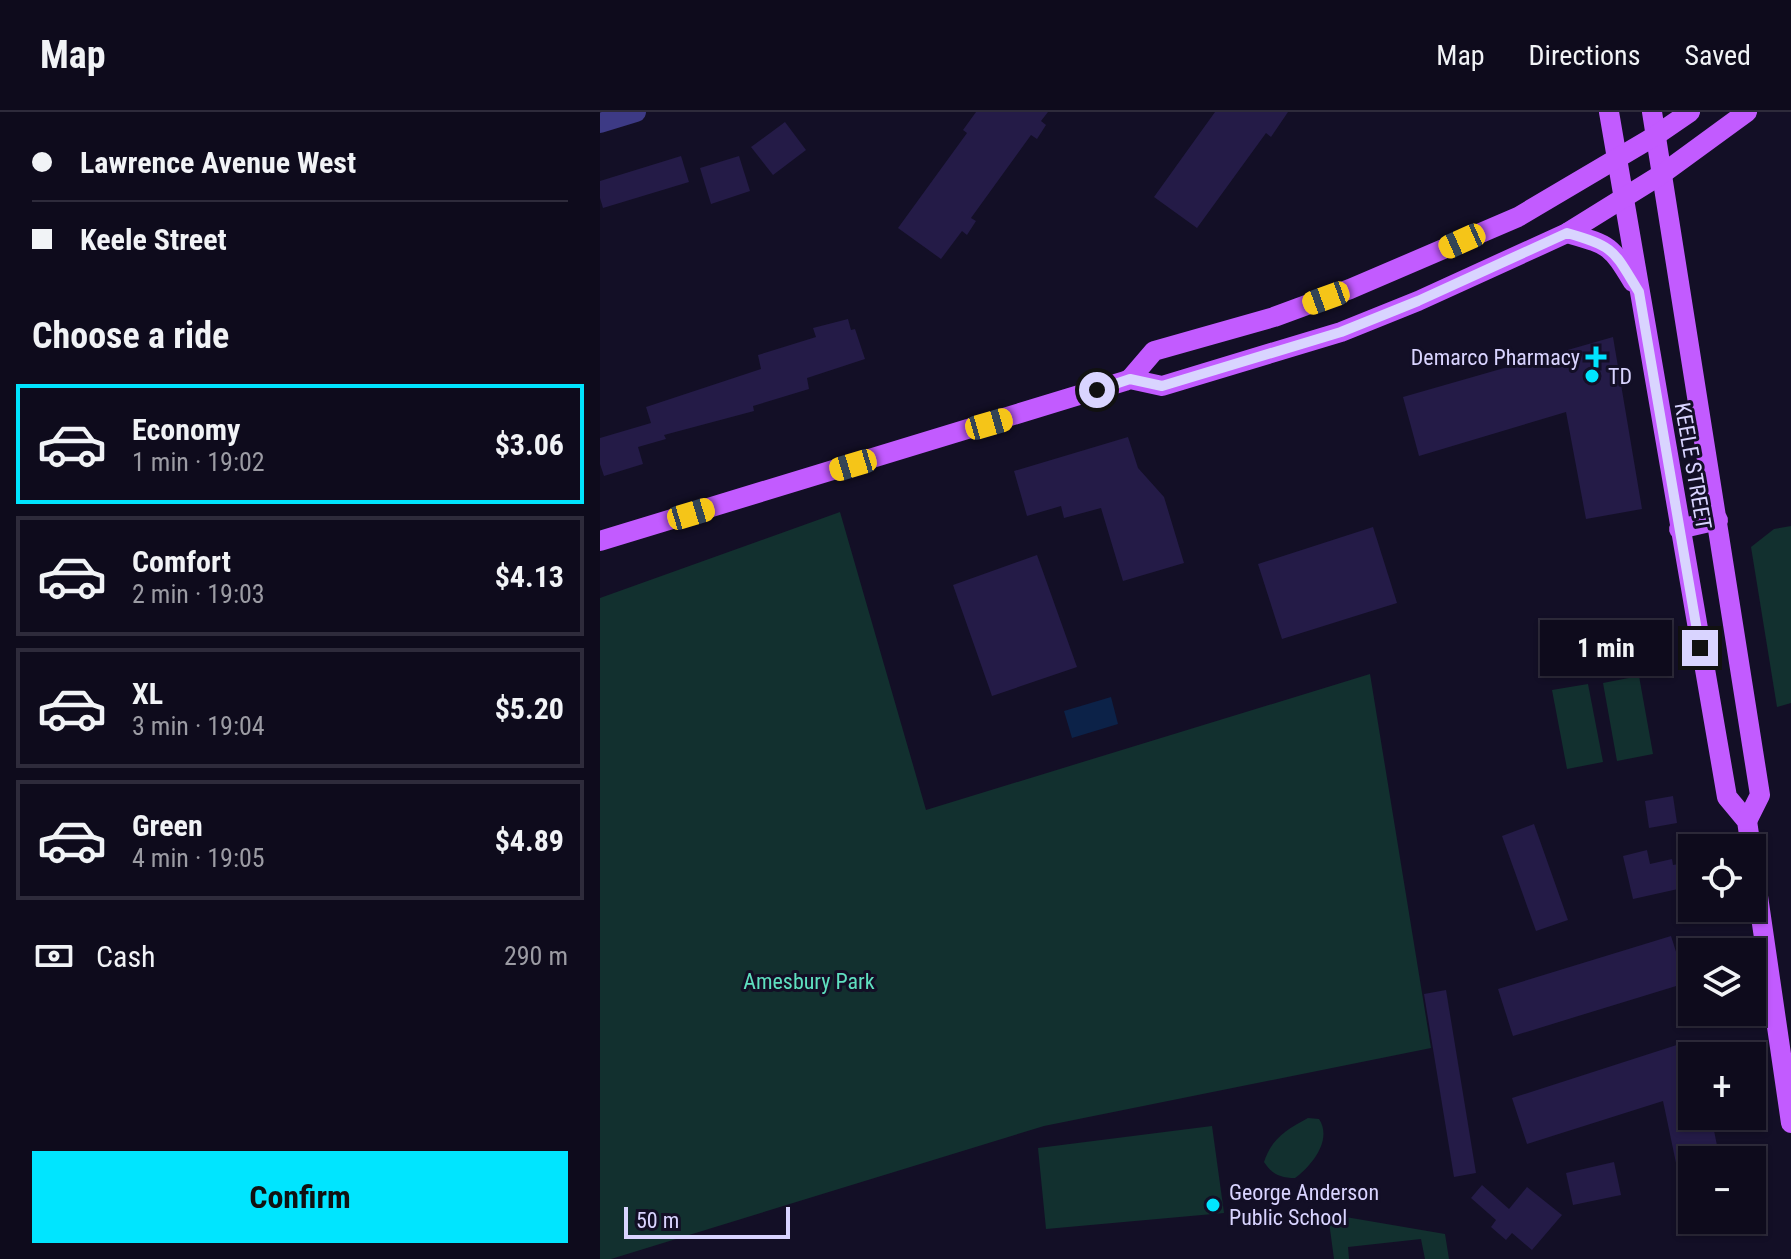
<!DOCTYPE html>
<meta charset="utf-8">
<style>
:root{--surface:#0e0b1c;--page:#171425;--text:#f1f3f6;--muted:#9b9ba3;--line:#2e2b3b;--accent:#00e5ff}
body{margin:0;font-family:"Roboto Condensed",sans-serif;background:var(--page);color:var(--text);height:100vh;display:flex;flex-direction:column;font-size:30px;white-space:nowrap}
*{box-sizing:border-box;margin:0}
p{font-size:26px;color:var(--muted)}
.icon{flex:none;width:44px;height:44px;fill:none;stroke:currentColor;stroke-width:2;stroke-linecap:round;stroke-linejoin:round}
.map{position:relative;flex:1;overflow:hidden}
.drawer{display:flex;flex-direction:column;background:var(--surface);width:600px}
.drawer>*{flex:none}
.banner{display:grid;align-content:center;height:176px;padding:0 32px;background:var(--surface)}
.buttons{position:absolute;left:1078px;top:722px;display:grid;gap:16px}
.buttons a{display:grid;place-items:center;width:88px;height:88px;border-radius:0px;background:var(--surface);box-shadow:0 2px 6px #0004,0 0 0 2px var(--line);font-size:40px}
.scale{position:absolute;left:24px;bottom:20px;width:166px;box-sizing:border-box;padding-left:8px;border:4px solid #d9d4ff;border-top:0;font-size:22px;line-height:28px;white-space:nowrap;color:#d9d4ff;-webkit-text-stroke:6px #130f26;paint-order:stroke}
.end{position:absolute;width:36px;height:36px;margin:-18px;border:10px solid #d9d4ff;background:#111;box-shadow:0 0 0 4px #111}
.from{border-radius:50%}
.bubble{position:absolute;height:56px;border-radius:0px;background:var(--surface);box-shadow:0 2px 6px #0004,0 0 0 2px var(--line);font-size:26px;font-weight:700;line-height:56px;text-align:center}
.car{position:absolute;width:24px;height:48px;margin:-24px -12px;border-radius:10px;box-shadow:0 0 6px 2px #0007;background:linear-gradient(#f5c518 24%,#345 0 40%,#f5c518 0 76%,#345 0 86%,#f5c518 0)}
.banner b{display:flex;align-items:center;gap:28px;height:76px;font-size:30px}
.banner b+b{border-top:2px solid var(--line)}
.banner i{width:20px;height:20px;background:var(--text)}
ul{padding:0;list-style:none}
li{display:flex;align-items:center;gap:24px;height:120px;margin:0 16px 12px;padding:0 16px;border:4px solid var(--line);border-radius:0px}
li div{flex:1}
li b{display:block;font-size:30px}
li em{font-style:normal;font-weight:700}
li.on{border-color:var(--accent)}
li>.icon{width:72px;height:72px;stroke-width:1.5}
h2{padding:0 32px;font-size:36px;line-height:96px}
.pay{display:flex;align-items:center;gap:20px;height:88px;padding:0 32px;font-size:30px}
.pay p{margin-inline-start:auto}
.action{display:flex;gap:16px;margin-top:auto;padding:16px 32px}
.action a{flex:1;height:92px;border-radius:0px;background:var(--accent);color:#111;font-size:32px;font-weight:700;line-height:92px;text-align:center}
header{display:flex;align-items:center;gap:48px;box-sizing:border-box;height:112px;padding:0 40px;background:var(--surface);border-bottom:2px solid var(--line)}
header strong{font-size:38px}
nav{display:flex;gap:44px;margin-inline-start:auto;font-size:28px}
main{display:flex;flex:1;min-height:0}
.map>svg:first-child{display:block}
.green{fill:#12302f}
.water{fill:#0c2248}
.building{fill:#241b47}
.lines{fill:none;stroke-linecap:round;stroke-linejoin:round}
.minor{stroke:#3d3a85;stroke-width:20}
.major{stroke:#c25bff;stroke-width:20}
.route{stroke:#d9d4ff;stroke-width:10}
.poi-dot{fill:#00e5ff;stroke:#130f26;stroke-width:3}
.labels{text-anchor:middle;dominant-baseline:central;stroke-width:6;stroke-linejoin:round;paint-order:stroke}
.poi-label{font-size:22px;fill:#d9d4ff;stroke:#130f26;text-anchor:start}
.street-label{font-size:22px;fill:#d9d4ff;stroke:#130f26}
.park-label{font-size:22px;fill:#5fe0c0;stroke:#130f26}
</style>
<header>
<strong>Map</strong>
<nav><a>Map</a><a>Directions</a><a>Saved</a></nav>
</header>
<main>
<section class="drawer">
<div class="banner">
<b><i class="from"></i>Lawrence Avenue West</b>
<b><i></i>Keele Street</b>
</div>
<h2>Choose a ride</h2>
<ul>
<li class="on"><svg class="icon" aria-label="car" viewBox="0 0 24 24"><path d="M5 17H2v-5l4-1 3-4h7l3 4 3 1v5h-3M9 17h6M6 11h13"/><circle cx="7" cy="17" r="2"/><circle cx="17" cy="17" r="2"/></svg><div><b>Economy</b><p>1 min · 19:02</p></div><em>$3.06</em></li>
<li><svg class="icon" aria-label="car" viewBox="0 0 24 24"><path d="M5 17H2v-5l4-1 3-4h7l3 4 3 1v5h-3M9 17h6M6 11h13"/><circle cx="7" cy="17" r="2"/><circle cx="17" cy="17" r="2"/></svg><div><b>Comfort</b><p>2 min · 19:03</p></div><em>$4.13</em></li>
<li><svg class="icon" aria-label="car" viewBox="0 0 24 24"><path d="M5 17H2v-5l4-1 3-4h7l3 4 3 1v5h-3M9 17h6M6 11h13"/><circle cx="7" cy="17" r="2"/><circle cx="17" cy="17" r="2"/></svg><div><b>XL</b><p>3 min · 19:04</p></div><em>$5.20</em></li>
<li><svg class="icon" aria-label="car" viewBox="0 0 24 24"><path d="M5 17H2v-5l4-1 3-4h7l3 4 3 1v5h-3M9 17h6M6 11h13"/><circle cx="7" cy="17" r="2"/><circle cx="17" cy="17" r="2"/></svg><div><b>Green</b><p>4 min · 19:05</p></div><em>$4.89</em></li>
</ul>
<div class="pay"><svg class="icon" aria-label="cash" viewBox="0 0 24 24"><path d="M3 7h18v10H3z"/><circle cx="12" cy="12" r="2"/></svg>Cash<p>290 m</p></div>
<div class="action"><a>Confirm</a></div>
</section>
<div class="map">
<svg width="1191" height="1147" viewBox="0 0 1191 1147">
<rect width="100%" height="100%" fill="#130f26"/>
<g class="green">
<polygon points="240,400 326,698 770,562 831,936 444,1014 11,1147 0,1147 0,486"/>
<polygon points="1191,414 1191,591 1177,595 1151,435 1174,417"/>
<polygon points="1039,564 1053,642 1017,649 1003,571"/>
<polygon points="988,572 1003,650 967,657 952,578"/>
<path d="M708,1006L719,1007C733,1028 711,1054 695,1066C680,1066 672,1062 664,1050C672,1026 686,1018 708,1006Z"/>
<polygon points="612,1014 624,1101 446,1117 438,1036"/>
<polygon points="728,1102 845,1122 849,1147 825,1147 821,1127 748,1135 749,1147 734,1147"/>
</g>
<polygon class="water" points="511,585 518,612 472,626 464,599"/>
<g class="building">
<polygon points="376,0 448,0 441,9 446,13 437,27 431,23 371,106 376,109 367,123 362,119 341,147 298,116 367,21 363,18"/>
<polygon points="615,0 688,0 671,25 666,21 597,116 554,85"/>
<polygon points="185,10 206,38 173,63 151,35"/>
<polygon points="81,44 89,70 3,96 0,86 0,69"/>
<polygon points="139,44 150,79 111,92 100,56"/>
<polygon points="248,207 251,218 255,217 265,247 207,266 209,277 153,294 154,299 64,323 66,327 38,335 43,352 4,364 0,352 0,326 51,311 46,295 161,257 158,243 216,225 213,216"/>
<polygon points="1013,225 1042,397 986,407 966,300 819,344 803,285"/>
<polygon points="528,325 538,356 564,385 584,451 523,469 501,396 464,406 461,394 427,404 414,359"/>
<polygon points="773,415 797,491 682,527 658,452"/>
<polygon points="437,443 477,555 392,584 353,473"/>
<polygon points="1073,684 1077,711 1049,716 1045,689"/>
<polygon points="934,712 968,808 936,819 902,724"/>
<polygon points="1047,738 1050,752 1072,747 1073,753 1079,752 1083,769 1077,770 1078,777 1033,787 1023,744"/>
<polygon points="1071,824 1086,871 913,924 898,877"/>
<polygon points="846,878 876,1061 854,1065 824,882"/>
<polygon points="1086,930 1092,948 1092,1004 1111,1004 1120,1048 1092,1048 1092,1088 1084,1089 1063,989 927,1032 912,986"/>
<polygon points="1014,1050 1021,1083 973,1093 966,1061"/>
<polygon points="882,1073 909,1097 927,1075 962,1103 932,1138 912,1121 906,1128 891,1115 896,1108 871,1086"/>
</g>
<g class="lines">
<polyline class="minor" points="0,11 36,0"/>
<g class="major">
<polyline points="1009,0 1127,685 1147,709 1151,736"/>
<polyline points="1052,0 1160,683 1147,709"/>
<path d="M967,121C1009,133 1010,132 1033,170"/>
<polyline points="530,267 554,239 674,205 750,177 918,105 1055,24 1090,0"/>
<polyline points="1079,417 1118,408"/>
<polyline points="0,429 525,269 530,267 562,274 741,220 818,189 967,121 1062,62 1147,0"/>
<polyline points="1152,743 1191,1011"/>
</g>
</g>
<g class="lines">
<path class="route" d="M497,278L530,267L562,274L741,220L818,189L967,121C1016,135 1013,138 1039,180L1100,536"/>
</g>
<g class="poi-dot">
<path d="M992 233h8v8h8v8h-8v8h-8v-8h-8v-8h8z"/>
<circle cx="992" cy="264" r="8"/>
<circle cx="613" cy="1093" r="8"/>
</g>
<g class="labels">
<g class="poi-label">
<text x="980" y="245" text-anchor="end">Demarco Pharmacy</text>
<text x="1008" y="264">TD</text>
<text x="629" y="1080">George Anderson<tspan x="629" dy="25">Public School</tspan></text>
</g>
<g class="street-label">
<text transform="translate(1093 354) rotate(80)">KEELE STREET</text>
</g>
<g class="park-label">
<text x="209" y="869">Amesbury Park</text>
</g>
</g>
</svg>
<div class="buttons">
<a><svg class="icon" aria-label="locate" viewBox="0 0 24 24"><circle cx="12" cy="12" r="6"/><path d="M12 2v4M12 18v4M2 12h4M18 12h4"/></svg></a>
<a><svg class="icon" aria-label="layers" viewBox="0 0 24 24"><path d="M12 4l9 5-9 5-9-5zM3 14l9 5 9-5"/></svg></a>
<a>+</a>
<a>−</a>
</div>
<div class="scale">50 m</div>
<i class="end from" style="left:497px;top:278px"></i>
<i class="end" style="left:1100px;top:536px"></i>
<div class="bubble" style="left:940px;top:508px;width:132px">1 min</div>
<i class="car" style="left:862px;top:129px;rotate:246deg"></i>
<i class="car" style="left:726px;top:186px;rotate:250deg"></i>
<i class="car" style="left:389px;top:312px;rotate:74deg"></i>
<i class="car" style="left:253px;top:353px;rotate:253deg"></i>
<i class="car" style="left:91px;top:402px;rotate:73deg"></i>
</div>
</main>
